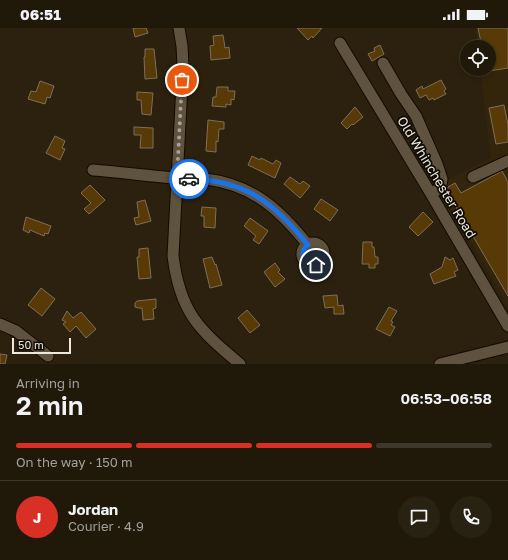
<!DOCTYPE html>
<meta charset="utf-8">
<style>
body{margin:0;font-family:"Golos Text",sans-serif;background:#282213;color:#f1f3f6;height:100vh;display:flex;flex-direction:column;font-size:15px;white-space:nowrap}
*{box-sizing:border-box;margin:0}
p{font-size:13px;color:#a2a09c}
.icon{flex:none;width:22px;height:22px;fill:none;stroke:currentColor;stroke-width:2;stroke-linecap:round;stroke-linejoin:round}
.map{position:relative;height:336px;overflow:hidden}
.details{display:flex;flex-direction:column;background:#20190a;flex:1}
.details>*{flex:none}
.buttons{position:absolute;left:460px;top:12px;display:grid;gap:8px}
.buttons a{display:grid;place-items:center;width:36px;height:36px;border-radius:50%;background:#20190a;box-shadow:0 2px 6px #0003,0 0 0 1px #3d382b;font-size:20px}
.scale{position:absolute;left:12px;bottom:10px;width:59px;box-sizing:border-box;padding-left:4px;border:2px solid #efe8dc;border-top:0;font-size:11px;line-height:14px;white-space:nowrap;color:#efe8dc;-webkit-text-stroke:3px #100b05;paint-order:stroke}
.pin{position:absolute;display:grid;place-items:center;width:34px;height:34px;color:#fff;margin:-17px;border:2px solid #fff;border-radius:50%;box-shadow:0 1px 4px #0007}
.courier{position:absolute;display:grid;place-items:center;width:40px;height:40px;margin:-20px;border:3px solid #1a73e8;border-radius:50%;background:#fff;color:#222;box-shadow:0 1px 5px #0007}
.summary em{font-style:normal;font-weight:600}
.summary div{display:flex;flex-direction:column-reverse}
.summary{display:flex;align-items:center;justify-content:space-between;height:68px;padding:0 16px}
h1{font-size:26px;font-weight:600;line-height:30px}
.bar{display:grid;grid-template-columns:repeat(4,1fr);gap:6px 4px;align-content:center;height:48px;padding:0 16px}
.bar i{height:5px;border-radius:3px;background:#3d382b}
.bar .active{background:#d93025}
.bar p{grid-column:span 4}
.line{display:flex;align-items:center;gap:10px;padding:0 16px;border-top:1px solid #3d382b}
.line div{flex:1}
.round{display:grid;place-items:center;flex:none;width:42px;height:42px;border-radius:21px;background:#282213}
.status{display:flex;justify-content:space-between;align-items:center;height:28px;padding:0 20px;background:#20190a;direction:ltr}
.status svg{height:11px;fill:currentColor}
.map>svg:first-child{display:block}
.built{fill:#33250b}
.building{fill:#573a05;stroke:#7e6f5b}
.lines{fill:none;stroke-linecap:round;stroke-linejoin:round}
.minor-casing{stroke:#140a00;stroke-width:13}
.minor{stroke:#5f533f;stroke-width:11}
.done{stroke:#aaa294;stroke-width:4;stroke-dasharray:0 7.2}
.route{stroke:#1a73e8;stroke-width:5}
.labels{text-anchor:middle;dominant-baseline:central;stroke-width:3.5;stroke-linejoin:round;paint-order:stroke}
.street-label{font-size:13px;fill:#efe8dc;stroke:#100b05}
</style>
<div class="status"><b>06:51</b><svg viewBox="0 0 49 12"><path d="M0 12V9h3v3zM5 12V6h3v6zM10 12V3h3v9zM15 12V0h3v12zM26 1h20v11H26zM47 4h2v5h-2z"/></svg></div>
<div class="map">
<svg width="508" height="336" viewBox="0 0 508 336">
<rect width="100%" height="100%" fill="#2b210e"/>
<!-- built -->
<path class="built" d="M475 0H508V278L437 157 491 130 480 41H489V19H477Z"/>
<!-- building -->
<path class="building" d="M133 0H146L148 5 135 9Z
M297 0H322L313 10 312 8 308 12Z
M478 0H508V40L489 43V19H482Z
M223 7 225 20 229 19 230 30 211 32 210 18 214 17 213 8Z
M380 17 384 26 372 33 368 26 375 23 374 20Z
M145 21H154L157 50 145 51 144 29H145Z
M441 52 446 61 444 63 446 66 434 72 433 70 429 72 426 67 420 70 416 62 422 58 423 61Z
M40 53 54 58 50 70 47 69 45 76 28 71 31 63 36 64Z
M217 59H228V63H235L234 72 231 71V77L226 76V79L212 78 213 69H216Z
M137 64 153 65 151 87 142 86 141 72H137Z
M504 77 508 97V114L496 116 489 80Z
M355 79 363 89 353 97 352 96 347 101 341 95Z
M208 92 224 94V101H219L218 114 216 113V124L206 123Z
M134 99 153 100V120H140L141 107H134Z
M55 108 65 113 62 120 65 121 60 132 46 125Z
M252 128 260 132 261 130 273 136 276 132 281 135 275 150 248 137Z
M502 143 508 154V268L446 162 448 159 455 155 461 165Z
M290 149 300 156 303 153 310 158 300 170 284 156Z
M90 157 105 172 89 186 84 181 91 175 81 165Z
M321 171 338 182 330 193 314 181Z
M145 172 151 193 136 197 134 190 139 189 137 174Z
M202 179 216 180 215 200 204 199V188H201Z
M423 184 433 194 418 208 409 199Z
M26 189 51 198 48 206 45 205 44 208 30 202 29 205 23 202Z
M250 190 268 203 259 216 253 212 256 208 244 198Z
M363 214H372V219H374L375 229H378V236H375V240H369V236H362Z
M148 220 151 250 139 251 137 229H139V221Z
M212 229 215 237 216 236 222 257 210 260 203 231Z
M445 229 450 232 453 230 458 242 454 244 456 248 434 256 430 246 442 239Z
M275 235 280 242 278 244 285 251 275 259 264 244Z
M41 260 55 271 42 288 28 277Z
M337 267 338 278 343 277 344 286H334V279L325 280 323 268Z
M156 271V280L153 281 154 291 143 292 142 280H138L135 279V275L137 273Z
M389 279 397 283 391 293 393 294 391 297 395 299 390 308 376 301Z
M247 282 260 297 250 305 238 290Z
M67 283 73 290 81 284 96 301 86 310 76 298 70 304 63 296 66 294 62 292Z
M0 326 7 327 5 336H0Z"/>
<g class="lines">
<defs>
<path id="minor" d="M179 0 182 18 183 38 173 228C180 284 198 301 240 336
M340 15 431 166 508 298
M383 35 401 66 416 88 437 136 442 151 441 157 437 162 431 166
M93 142C120 144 148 148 175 150 185 151 196 150 206 151 253 157 279 181 308 217
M473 149 508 133
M302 226a11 11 0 1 1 22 0a11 11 0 1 1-22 0Z
M0 296 16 303 48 328
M440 336 508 319"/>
</defs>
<!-- minor casing -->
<use href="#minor" class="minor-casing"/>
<!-- minor -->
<use href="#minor" class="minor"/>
</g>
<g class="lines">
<!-- done -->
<path class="done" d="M182 52 177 150 189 151"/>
<!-- route -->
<path class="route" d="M189 151C246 152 274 175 308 217 298 225 303 238 316 237"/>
</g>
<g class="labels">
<!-- street labels -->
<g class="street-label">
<text transform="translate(437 149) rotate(59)">Old Whinchester Road</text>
</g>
</g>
</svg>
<div class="buttons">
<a><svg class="icon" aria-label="locate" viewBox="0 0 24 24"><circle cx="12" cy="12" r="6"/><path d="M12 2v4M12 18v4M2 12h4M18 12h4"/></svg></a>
</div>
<div class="scale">50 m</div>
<div class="pin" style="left:182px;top:52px;background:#ea580c"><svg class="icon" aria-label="bag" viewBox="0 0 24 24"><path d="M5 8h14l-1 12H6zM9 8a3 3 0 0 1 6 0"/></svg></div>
<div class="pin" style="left:316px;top:237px;background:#1f2937"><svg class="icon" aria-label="home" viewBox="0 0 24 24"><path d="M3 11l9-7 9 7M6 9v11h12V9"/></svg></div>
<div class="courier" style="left:189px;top:151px"><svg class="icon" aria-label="car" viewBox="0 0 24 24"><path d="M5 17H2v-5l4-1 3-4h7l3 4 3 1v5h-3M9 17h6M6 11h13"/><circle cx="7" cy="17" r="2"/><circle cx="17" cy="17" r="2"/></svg></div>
</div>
<section class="details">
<div class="summary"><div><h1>2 min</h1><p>Arriving in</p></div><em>06:53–06:58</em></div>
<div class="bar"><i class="active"></i><i class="active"></i><i class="active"></i><i></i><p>On the way · 150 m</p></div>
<div class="line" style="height:72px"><b class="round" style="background:#d93025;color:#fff">J</b><div><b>Jordan</b><p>Courier · 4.9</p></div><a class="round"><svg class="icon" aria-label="chat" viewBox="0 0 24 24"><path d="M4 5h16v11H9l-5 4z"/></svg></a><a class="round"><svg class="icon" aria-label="phone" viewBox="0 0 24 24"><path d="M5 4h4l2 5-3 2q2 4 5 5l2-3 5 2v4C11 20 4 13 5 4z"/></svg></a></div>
</section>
